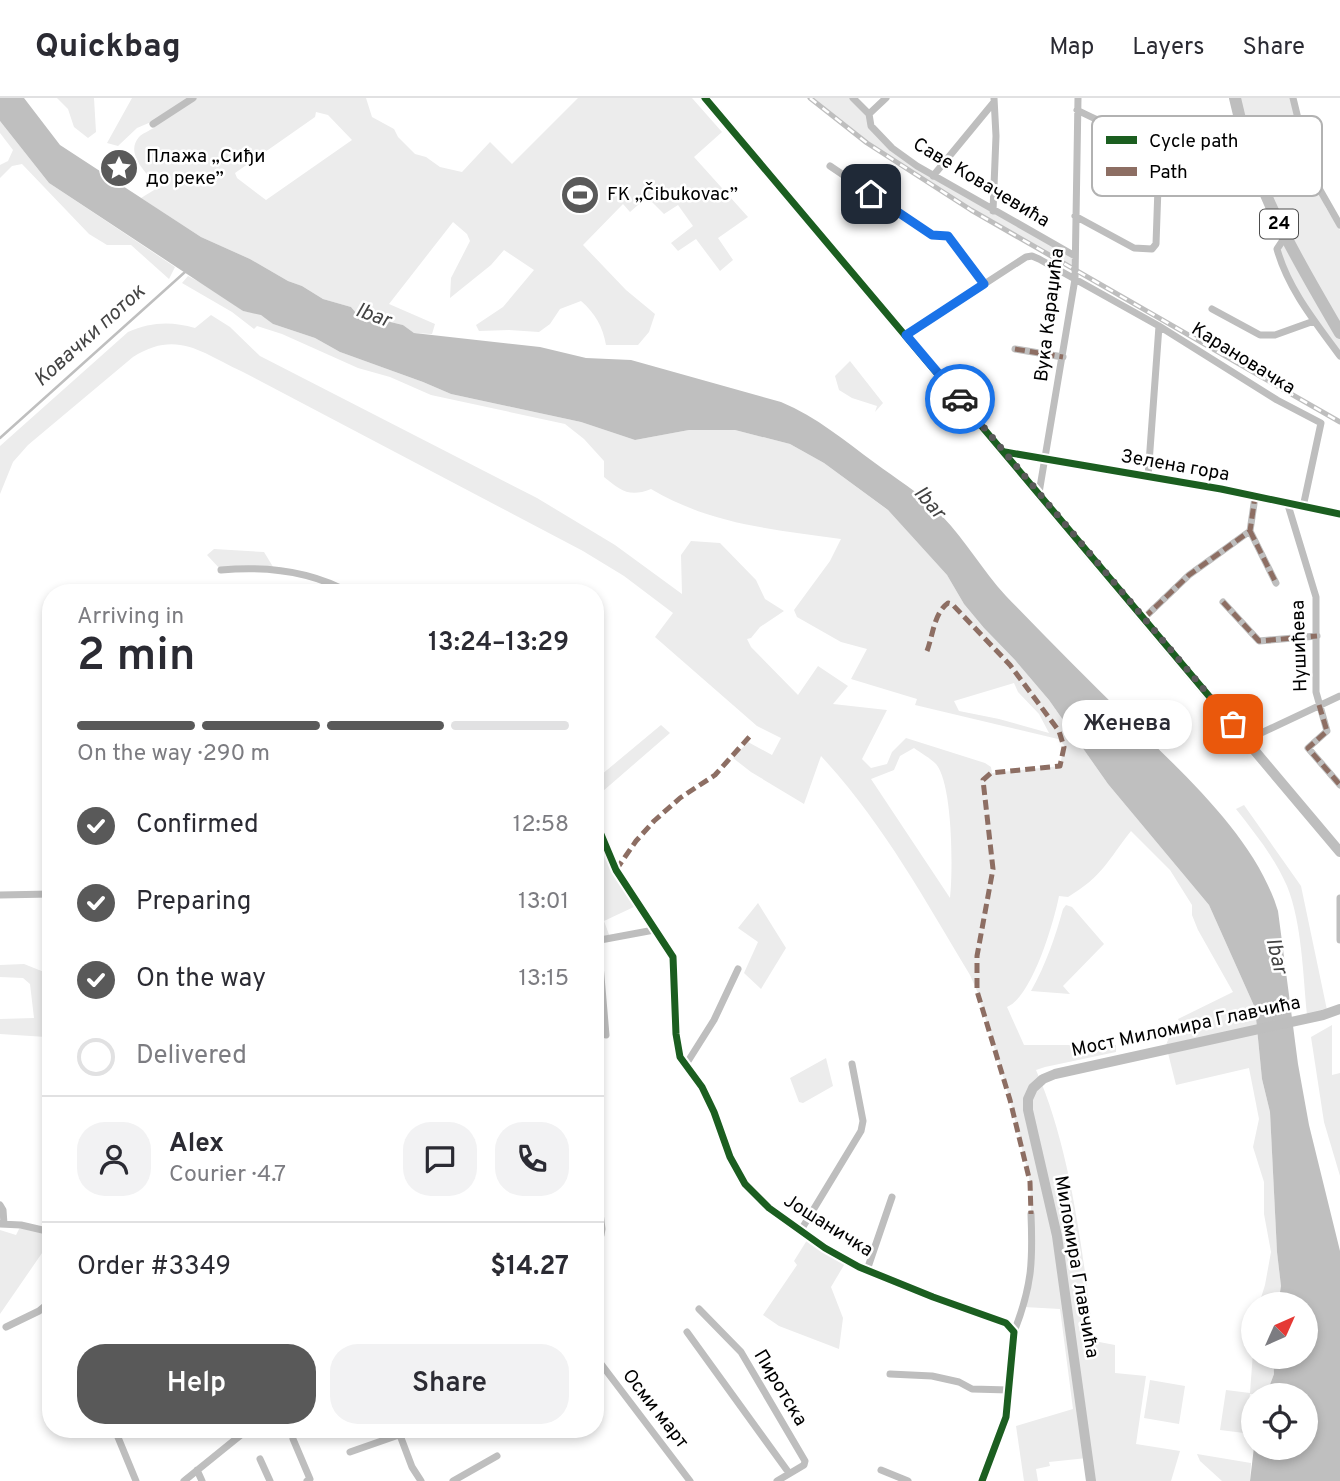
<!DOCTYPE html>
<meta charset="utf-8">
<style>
body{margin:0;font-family:Overpass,sans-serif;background:#f2f2f3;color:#2b2b33;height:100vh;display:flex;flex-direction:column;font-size:26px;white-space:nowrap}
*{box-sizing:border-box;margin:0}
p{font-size:23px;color:#7c7c81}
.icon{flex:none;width:38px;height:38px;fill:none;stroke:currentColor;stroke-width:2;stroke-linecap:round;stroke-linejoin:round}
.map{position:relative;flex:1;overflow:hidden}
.side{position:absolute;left:42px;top:486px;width:562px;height:854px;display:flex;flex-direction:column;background:#fff;border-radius:28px;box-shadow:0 4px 10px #0003}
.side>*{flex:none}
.needle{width:46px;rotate:45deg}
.fabs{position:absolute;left:1241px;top:1194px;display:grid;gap:14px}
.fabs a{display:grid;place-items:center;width:77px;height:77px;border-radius:50%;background:#fff;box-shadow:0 4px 10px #0003;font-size:35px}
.pin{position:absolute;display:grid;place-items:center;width:60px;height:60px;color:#fff;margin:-30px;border-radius:14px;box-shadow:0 4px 10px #0006}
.courier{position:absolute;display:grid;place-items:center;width:70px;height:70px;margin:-35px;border:5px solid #1a73e8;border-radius:50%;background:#fff;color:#222;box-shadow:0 2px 9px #0007}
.bubble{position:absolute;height:49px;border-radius:24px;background:#fff;box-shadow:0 4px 10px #0003;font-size:23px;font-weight:600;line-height:49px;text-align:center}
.summary em{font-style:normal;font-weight:600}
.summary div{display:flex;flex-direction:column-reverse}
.summary{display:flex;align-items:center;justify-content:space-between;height:119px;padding:0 35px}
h1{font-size:46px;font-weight:600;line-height:52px}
.bar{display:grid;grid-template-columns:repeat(4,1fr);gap:10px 7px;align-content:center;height:84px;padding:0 35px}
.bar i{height:9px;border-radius:5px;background:#e1e1e2}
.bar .selected{background:#595959}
.bar p{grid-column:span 4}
.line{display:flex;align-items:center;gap:18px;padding:0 35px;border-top:2px solid #e1e1e2}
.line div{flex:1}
.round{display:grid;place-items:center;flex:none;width:74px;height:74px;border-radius:28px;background:#f2f2f3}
ol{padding:0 35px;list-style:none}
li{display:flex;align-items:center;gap:21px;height:77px}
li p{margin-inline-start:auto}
li .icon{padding:7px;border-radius:50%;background:#595959;color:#fff;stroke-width:4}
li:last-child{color:#7c7c81}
li i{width:38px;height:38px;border:4px solid #e1e1e2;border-radius:50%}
.primary-button{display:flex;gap:14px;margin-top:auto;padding:14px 35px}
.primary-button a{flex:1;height:80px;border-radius:28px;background:#595959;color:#fff;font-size:28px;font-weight:600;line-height:80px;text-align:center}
.primary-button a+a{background:#f2f2f3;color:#2b2b33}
header{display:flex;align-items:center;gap:42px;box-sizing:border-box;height:98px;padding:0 35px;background:#fff;border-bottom:2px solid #e1e1e2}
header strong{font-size:33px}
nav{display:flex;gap:38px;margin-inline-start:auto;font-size:24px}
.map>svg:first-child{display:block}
.green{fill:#ececec;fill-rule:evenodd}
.water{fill:#bfbfbf}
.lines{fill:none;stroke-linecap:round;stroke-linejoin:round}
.stream{stroke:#bfbfbf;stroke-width:2.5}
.minor{stroke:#bebebe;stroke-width:7}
.tertiary{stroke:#bebebe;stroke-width:10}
.primary{stroke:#bebebe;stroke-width:12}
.rail-casing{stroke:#bebebe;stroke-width:5}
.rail{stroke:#fff;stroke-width:2.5;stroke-dasharray:8;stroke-linecap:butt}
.quiet{stroke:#8d6e63;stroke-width:5;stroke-dasharray:10 5;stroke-linecap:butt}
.cycleway-casing{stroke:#fff;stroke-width:11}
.cycleway{stroke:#1b5e20;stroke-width:7}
.done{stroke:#595959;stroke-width:7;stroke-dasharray:0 12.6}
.route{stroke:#1a73e8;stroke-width:9}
.labels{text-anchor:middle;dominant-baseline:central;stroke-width:5;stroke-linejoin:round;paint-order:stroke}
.shield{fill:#fff;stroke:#4c4c4c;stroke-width:2}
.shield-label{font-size:18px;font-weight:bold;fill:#000}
.poi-label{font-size:19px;fill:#000;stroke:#fff;text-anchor:start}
.street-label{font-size:19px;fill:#000;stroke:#fff}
.water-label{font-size:21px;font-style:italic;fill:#444;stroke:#fff}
.key{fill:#fff;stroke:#b2b2b2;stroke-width:2}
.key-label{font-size:19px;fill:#000}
</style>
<header>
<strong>Quickbag</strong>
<nav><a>Map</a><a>Layers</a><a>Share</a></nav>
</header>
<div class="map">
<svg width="1340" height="1383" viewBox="0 0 1340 1383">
<rect width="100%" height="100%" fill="#fff"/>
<!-- green -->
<path class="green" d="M57 0H94L96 34 88 40 74 29 68 11Z
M132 0H366L372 19 394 31 398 39 415 56 426 59 440 69 462 74 490 44 512 66 578 0H692L722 34 694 59 748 119 718 140 733 162 720 173 696 141 678 153 671 145 693 128 678 107 664 116 647 99 630 114 623 106 583 147 626 192 655 216 649 234 638 247H606C603 229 595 215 581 203L560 211 550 226 539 234 509 232 479 233 476 227 503 209 534 172 504 152 491 167 450 200 451 180 470 143 467 136 453 124 389 206 435 226 432 236 414 235 403 227 357 216 351 209 323 201 302 188 288 183 250 161 201 139 141 100 159 89C148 77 124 56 139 39 142 36 150 32 154 30L151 24 137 30 118 48 107 45ZM316 14 328 17 352 42 266 102 237 80 235 75 315 19Z
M810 0H853L869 16 871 28 892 50 1075 158V172C983 119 892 67 810 0Z
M1235 0H1290L1301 41 1326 110 1340 132V258L1308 215 1277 151 1285 138Z
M0 23 49 85 175 169 169 181 131 147H107L89 136 22 66 12 68 0 80V67L8 63 13 52 0 35Z
M188 178 215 192 243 213 261 216 273 226 315 240 340 254 423 284 451 296 581 324 635 342 689 332H735L790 346 824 365 889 413 947 477 964 506 984 530 1015 562 1049 602 1108 686 1209 807 1255 910 1262 981 1270 1014 1277 1154 1281 1188 1278 1206H1259L1265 1187 1271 1154 1264 1116V1084L1253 1049 1259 1021 1249 970 1176 987 1166 947 1170 937 1180 925 1178 921 1233 894 1198 832 1192 817V807L1170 772 1131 733C1108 762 1103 778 1068 799L1059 798C1054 824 1032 899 1007 909L1024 947H1116V954L1045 969 1036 972C1071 1051 1083 1157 1094 1243L1115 1247V1275L1146 1278 1136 1346 1180 1353 1171 1383H1091L1087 1360 1049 1364 1050 1368 1036 1371 1038 1383H1024L1016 1328 1073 1311 1060 1211 1024 1209 1033 1169 1030 1084 1010 1002 977 893 970 877C923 799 883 725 821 658L804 706 751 674 733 660 748 644 772 657 781 640 757 628 655 539 673 515 624 478 583 453 243 274C202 255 177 231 133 259L28 347 13 364 0 396V348L128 234C151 224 171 223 195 230L211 217 230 229 260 258 537 400 615 447 682 496 681 457 691 443 720 445 756 482 765 501 784 513 760 529 751 540 747 541 751 549 798 597 818 568 848 588 833 606 887 612 862 661 871 670 887 666 892 654 906 640 985 665 991 669 992 675 1060 668 1064 647 1058 641 915 607 917 601 851 581 867 551 841 544 797 519 794 512 830 463 841 441C772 431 712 427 651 391 629 400 620 392 604 379V363L584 341 565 326 431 297 390 279 358 270 282 236 257 228 254 231 232 214 182 185ZM1014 585 1018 594 1039 616 1049 635 999 621 959 613 954 603ZM914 650C921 655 930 660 936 666 953 686 953 774 950 800L871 681 894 672 900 658Z
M850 263 883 305 875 314 877 308 852 300 839 292 835 278Z
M214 451 264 454 275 472H221L207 457Z
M661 627 670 635 595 700V682Z
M1244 707 1301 788 1327 912 1307 917C1303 877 1302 825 1287 788 1275 760 1254 734 1236 711Z
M602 740 638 807 604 823 611 842 595 843V743Z
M758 805 786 850 761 891 744 875 758 844 738 830Z
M1066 807 1072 809 1104 846 1063 888 1070 896 1031 893C1046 866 1055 840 1063 811Z
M24 866 44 874 48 882 49 936 46 939 0 936V921L34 920 30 886 23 880 0 879V867Z
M1332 927V977L1340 975V1078L1324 1024 1311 939Z
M826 960 833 988 803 1005 799 1004 790 980Z
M21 1127 51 1134V1142L0 1216V1132L16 1137Z
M809 1139 847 1162 831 1189 843 1220 839 1251 779 1228 763 1217 797 1167 794 1163Z
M1253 1254V1258H1273L1274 1276 1266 1297 1250 1296 1244 1335 1220 1332 1226 1292 1250 1295Z
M1150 1282 1185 1288 1179 1326 1144 1320Z
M1197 1356 1251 1365 1250 1383H1222L1200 1363Z"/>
<!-- water -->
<path class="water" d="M0 0H24L60 47 201 139 250 161 288 183 302 188 323 201 351 209 357 216 403 227 414 235 540 249 586 260 631 262 781 304C817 319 845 343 875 365 898 382 923 397 942 418 966 443 983 473 1006 498 1046 539 1086 580 1127 620 1182 675 1255 738 1278 813L1298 966 1309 1027 1340 1153V1383H1250L1254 1349H1306V1297H1266L1274 1276 1273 1258H1306V1206H1278L1281 1188 1277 1154 1270 1014 1262 981 1255 910 1209 807 1108 686 1049 602 1015 562 984 530 964 506 947 477 888 412 824 365 790 346 735 332H689L635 342 581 324 451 296 423 284 340 254 315 240 273 226 261 217 243 213 49 85 0 23Z"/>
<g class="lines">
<!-- stream -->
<path class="stream" d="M0 340 185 174"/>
<!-- minor -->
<path class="minor" d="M853 0 869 16 871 28 892 50 917 68 1075 158
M1293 0 1312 78 1340 127
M869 16 886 0
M153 26 193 0
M830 68 932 137 948 138 984 186
M933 78 994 4
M993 113 996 38 994 0
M1075 118 1134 150 1152 151 1156 146 1159 61C1143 40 1102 25 1077 12
M1285 139 1277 151C1288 191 1316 225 1340 258
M1212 211 1260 237H1275L1314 223
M906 237 1026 159 1032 158 1039 161 1159 228 1277 302 1321 325 1303 409
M1015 251 1063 259
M1005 354 1221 391 1340 416
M1148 379 1159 228
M1039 395 1075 181 1078 0
M1288 407 1316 499V594L1327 633 1308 650 1340 687
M1250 433 1276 485
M221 472C265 468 311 473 350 495
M1223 504 1259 543 1317 538
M1144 520 1189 477 1250 433 1255 399
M1246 642 1340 598
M595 722 616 772 673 859 676 936 680 959 702 989 714 1014 730 1059 745 1086 769 1110 825 1150 859 1169 933 1199 1006 1225 1014 1234 1006 1319 982 1383
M0 797 51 796
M1340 800V842
M595 843 654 832
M598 843 606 937
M685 968 714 922 738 871
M595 1074 602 1131 601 1137 595 1142
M0 1107 3 1112 4 1126
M0 1126 21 1127 51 1134
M801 1132 861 1033 863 1023 852 966
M867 1172 892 1099
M699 1211 741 1254 805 1363 804 1367 777 1383
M6 1229 39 1213 51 1203
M687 1234 789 1375
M1014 1234C1032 1188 1033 1164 1031 1116
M595 1258 690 1383
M890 1276 932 1278 959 1284 972 1291 1009 1292
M115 1332 136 1383
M398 1332 412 1369 421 1383
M293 1341 310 1381 307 1383
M350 1354 413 1332
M260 1361 270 1383
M197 1372 202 1383
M881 1372 908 1383
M184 1383 247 1332
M453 1383 497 1358"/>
<!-- tertiary -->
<path class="tertiary" d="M705 0 1340 754
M1091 1383 1057 1138 1028 1012V1001L1033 990 1043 981 1055 976 1323 917 1340 911"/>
<!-- primary -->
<path class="primary" d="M1235 0C1254 91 1294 156 1340 235"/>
<defs>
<path id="rail" d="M810 0 867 45 971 112 1340 324"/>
</defs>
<!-- rail casing -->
<use href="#rail" class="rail-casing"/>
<!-- rail -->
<use href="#rail" class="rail"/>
<!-- quiet -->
<path class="quiet" d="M1015 251 1063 259
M1250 433 1276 485
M1223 504 1259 543 1317 538
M1144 520 1189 477 1250 433 1255 399
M927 553C933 537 934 515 948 505L952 506 1010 567 1059 633 1064 649 1060 668 991 675 983 682 993 771 977 858V893L1010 1002 1030 1084 1031 1116
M1319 607 1327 633 1308 650 1340 687
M616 772 636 743 654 723 680 700 715 677 751 637"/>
<defs>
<path id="cycleway" d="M705 0 1246 642
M1005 354 1221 391 1340 416
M595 722 616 772 673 859 676 936 680 959 702 989 714 1014 730 1059 745 1086 769 1110 825 1150 859 1169 933 1199 1006 1225 1014 1234 1006 1319 982 1383"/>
</defs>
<!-- cycleway casing -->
<use href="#cycleway" class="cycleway-casing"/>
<!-- cycleway -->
<use href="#cycleway" class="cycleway"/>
</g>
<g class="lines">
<!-- done -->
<path class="done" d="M960 301 1233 626"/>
<!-- route -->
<path class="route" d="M871 96 932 137 948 138 984 186 906 237 960 301"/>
</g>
<!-- icons -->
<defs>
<symbol id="sight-disc" viewBox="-11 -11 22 22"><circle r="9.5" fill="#595959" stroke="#fff"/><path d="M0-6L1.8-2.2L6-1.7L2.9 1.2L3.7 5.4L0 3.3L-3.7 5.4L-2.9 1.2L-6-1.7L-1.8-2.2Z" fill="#fff"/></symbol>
<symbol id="stadium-disc" viewBox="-11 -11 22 22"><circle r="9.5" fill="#595959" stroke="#fff"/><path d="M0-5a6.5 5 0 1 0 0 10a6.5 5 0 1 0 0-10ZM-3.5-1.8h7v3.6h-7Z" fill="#fff"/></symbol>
</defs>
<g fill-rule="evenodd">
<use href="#sight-disc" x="97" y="48" width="44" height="44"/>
<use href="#stadium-disc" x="558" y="75" width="44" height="44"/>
</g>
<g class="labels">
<!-- shield labels -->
<rect class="shield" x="1260" y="111.5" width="38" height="29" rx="5"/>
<g class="shield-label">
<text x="1279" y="126">24</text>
</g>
<!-- poi labels -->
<g class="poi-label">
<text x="146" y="59">Плажа „Сиђи<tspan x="146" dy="22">до реке”</tspan></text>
<text x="607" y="97">FK „Čibukovac”</text>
</g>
<!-- street labels -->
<g class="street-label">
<text transform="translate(981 85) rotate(31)">Саве Ковачевића</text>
<text transform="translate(1050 217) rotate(-83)">Вука Караџића</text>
<text transform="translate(1243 261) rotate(32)">Карановачка</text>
<text transform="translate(1175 368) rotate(10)">Зелена гора</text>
<text transform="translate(1300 548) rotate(-92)">Нушићева</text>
<text transform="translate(1186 929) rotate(-12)">Мост Миломира Главчића</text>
<text transform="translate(828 1128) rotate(32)">Јошаничка</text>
<text transform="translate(1076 1169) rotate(80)">Миломира Главчића</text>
<text transform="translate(780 1290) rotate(59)">Пиротска</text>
<text transform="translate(655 1311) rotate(52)">Осми март</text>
</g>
<!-- water labels -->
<g class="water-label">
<text transform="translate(373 218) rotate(20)">Ibar</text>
<text transform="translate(90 238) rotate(-42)">Ковачки поток</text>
<text transform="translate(929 405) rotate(49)">Ibar</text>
<text transform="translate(1276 858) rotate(76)">Ibar</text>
</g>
</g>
<!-- legend -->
<rect x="1092" y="18" width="230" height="80" rx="10" class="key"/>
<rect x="1106" y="38" width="31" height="8" fill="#1b5e20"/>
<rect x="1106" y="69" width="31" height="9" fill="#8d6e63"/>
<g class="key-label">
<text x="1149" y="49">Cycle path</text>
<text x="1149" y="80">Path</text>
</g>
</svg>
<div class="fabs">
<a><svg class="needle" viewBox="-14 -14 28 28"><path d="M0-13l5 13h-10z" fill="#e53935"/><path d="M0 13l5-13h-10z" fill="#7c7c81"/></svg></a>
<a><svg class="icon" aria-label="locate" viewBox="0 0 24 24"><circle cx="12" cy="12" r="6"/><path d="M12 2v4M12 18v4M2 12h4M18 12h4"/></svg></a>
</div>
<div class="pin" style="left:1233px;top:626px;background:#ea580c"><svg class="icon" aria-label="bag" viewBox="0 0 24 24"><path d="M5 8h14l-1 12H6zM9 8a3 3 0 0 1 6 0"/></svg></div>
<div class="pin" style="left:871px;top:96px;background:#1f2937"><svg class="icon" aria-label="home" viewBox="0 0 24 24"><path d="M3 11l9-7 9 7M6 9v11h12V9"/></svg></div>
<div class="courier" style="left:960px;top:301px"><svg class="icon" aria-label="car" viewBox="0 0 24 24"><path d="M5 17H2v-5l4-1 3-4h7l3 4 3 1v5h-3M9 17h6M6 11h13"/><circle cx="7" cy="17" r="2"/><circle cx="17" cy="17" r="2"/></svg></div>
<div class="bubble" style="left:1062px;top:602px;width:130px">Женева</div>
<section class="side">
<div class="summary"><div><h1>2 min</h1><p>Arriving in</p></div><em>13:24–13:29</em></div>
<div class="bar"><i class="selected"></i><i class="selected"></i><i class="selected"></i><i></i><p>On the way · 290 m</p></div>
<ol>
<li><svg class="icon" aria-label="check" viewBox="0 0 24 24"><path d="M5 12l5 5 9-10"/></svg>Confirmed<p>12:58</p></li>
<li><svg class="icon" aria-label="check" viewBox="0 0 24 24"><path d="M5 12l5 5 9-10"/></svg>Preparing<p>13:01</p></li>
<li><svg class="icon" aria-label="check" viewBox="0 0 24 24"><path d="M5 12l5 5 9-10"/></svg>On the way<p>13:15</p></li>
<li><i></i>Delivered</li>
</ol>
<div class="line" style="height:126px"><a class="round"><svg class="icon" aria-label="person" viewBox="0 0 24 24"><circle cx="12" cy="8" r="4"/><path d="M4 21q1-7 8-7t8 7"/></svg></a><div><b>Alex</b><p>Courier · 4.7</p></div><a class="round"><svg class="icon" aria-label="chat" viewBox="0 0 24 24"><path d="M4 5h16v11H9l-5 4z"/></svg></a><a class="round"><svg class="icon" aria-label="phone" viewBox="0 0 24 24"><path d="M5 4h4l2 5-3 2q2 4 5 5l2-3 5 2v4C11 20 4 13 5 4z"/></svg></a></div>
<div class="line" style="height:91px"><div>Order #3349</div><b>$14.27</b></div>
<div class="primary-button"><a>Help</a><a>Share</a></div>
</section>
</div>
